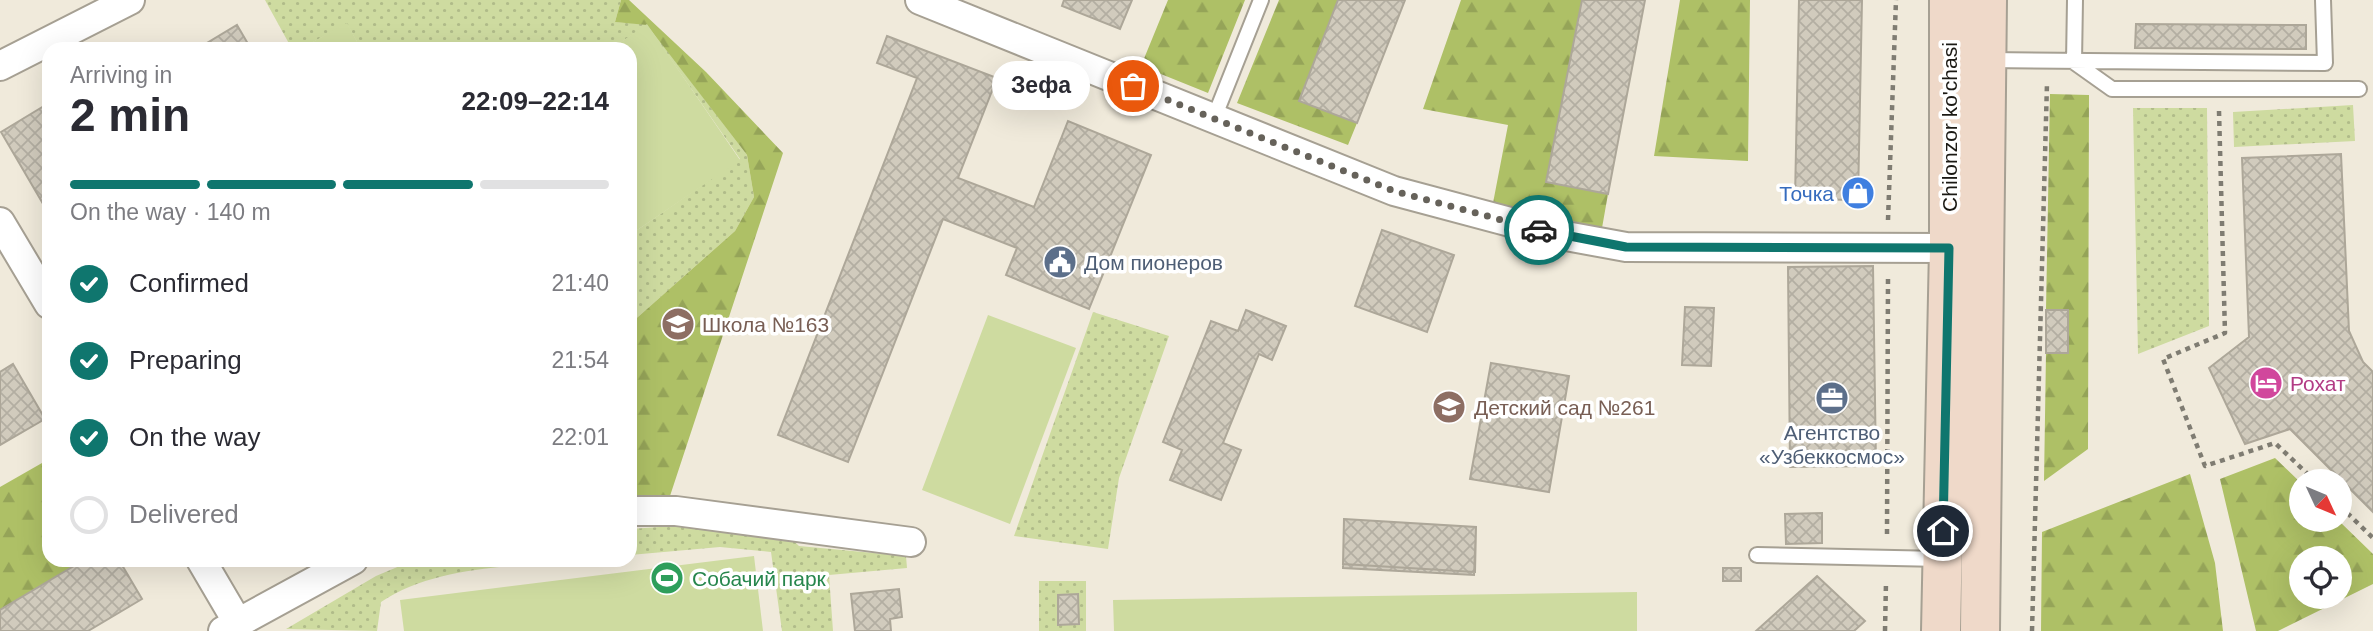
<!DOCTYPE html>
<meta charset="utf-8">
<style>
body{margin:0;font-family:Helvetica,sans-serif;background:#f2f2f3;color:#2b2b33;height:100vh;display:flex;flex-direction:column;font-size:26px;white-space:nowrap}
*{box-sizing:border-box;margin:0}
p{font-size:23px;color:#7c7c81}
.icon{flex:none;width:38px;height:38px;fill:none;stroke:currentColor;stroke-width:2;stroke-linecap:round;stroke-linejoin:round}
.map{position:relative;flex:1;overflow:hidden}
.side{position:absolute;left:42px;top:42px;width:595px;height:525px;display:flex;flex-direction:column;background:#fff;border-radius:21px;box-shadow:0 7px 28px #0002}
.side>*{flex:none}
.needle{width:46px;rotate:134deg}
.buttons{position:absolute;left:2289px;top:469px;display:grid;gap:14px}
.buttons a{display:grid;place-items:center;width:63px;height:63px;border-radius:50%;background:#fff;box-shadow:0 7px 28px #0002;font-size:35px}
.pin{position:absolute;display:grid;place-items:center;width:60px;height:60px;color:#fff;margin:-30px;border:4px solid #fff;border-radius:50%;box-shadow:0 2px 7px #0007}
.courier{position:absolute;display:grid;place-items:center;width:70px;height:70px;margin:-35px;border:5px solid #0f766e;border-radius:50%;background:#fff;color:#222;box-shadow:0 2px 9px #0007}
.bubble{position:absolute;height:49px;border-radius:24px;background:#fff;box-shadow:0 7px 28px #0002;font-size:23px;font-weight:700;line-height:49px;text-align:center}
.summary em{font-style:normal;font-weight:700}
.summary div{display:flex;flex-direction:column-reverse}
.summary{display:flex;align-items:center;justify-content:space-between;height:119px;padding:0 28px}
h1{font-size:46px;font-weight:700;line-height:52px}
.bar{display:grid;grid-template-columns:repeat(4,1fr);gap:10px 7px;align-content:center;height:84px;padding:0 28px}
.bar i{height:9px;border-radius:5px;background:#e1e1e2}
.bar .selected{background:#0f766e}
.bar p{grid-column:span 4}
ol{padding:0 28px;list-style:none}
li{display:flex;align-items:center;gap:21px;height:77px}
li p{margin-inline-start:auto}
li .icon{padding:7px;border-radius:50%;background:#0f766e;color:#fff;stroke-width:4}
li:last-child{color:#7c7c81}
li i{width:38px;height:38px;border:4px solid #e1e1e2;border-radius:50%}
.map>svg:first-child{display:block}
.grass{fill:url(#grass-dots)}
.forest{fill:url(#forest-firs);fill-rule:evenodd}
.pitch{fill:#cedba0}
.building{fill:url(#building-cross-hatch);stroke:#ada799;stroke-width:2}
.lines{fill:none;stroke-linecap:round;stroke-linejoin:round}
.lane-casing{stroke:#a6a093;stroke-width:18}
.street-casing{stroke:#a6a093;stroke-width:32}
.secondary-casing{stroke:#a6a093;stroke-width:42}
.path{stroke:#7f7c72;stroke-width:4.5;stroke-dasharray:5 5;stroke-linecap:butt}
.lane{stroke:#fff;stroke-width:14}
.street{stroke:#fff;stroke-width:28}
.secondary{stroke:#efd9c9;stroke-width:38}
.done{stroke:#66625a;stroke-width:7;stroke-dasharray:0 12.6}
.route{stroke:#0f766e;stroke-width:9}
.labels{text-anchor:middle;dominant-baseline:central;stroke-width:7;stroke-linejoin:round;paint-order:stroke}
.street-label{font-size:21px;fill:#1b1914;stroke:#fff}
.shop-label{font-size:21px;fill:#366cbe;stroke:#fff;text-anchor:end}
.service-label{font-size:21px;fill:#4e5e75;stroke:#fff;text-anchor:start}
.education-label{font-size:21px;fill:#785e54;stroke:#fff;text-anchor:start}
.hotel-label{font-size:21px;fill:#b23c85;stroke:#fff;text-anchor:start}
.leisure-label{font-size:21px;fill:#27864d;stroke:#fff;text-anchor:start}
</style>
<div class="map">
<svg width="2373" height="631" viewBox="0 0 2373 631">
<defs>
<pattern id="grass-dots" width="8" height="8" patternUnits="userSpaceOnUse" patternTransform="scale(1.75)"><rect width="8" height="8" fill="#cedba0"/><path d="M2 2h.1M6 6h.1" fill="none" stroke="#b0bb89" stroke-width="1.8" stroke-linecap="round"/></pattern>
<pattern id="forest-firs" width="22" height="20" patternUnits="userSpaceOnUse" patternTransform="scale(1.75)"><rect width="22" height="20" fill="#aec066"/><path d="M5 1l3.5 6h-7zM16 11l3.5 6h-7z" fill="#95a458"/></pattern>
<pattern id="building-cross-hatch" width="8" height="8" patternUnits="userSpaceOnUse" patternTransform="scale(1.75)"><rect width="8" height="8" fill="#d1cbbd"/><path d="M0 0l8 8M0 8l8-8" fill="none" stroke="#b3aea2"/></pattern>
</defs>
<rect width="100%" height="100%" fill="#f0eadb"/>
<!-- grass -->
<path class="grass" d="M265 0H621L615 22 647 24 747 155 754 197 735 231 630 324V235L740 159 647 25 611 49H361L347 24 300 49H292Z
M2353 105 2355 141 2234 147 2233 112Z
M2133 108H2207L2209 326 2138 354Z
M1093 312 1169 336 1119 478 1108 549 1014 536Z
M674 526 793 540 799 546 906 556 907 568 829 575 833 631H782L771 552 720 547 630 555V529Z
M414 560H579C515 567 435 565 381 602L377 631 286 629 376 576Z
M1039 581H1086V631H1039Z"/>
<!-- forest -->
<path class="forest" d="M621 0H629L706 72 783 153 670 496 630 497V324L735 231 754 197 747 155 647 25 615 22Z
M1168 0H1245L1208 93 1141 66Z
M1279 0H1338L1299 100 1357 123 1348 145 1237 103Z
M1461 0H1582L1546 182 1608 194 1602 228 1493 203 1508 125 1423 109Z
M1680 0H1750L1748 161 1654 156Z
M2050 94 2089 95 2088 449 2044 481 2046 353 2068 352V311L2046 310Z
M2275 458 2301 483V520H2338L2373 554V584L2278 631H2256L2220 479ZM2301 558H2340V597H2301Z
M49 459V560H84L0 610V487Z
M2190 474 2215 563 2223 631H2041L2042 532Z"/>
<!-- pitch -->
<path class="pitch" d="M347 23 361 49H300Z
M647 24 740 160 630 235V49H611Z
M988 315 1076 348 1010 524 922 490Z
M754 556 763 631H404L400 600Z
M1637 592V631H1114L1113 600Z"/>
<!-- building -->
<path class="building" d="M1064 0H1132L1120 29 1062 6Z
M1338 0H1405L1357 123 1299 101Z
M1582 0H1645L1608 194 1546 182Z
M1799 0H1862L1858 200 1795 199Z
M2136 24 2306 25V49L2135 48Z
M237 25 251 49H197Z
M887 36 997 78 958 178 1034 207 1068 121 1151 155 1089 309 1006 275 1017 248 943 219 848 462 778 435 917 78 877 63Z
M49 103V214L1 132Z
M2341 154 2349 331 2363 362 2373 372V512L2290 429 2245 444 2209 368 2249 337 2242 158Z
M1382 230 1454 255 1427 332 1355 306Z
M1873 266 1876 466 1790 467 1788 267Z
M1685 307 1714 308 1711 366 1682 365Z
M1246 310 1286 326 1272 360 1259 354 1223 443 1241 450 1221 500 1170 480 1182 450 1163 442 1211 321 1238 331Z
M2046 310H2068V353H2046Z
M1491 363 1569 376 1549 492 1470 479Z
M13 364 45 419 0 445V372Z
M1822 513V543L1786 544 1785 514Z
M1344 519 1476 527 1475 572 1343 564Z
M1344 519 1476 527 1474 575 1343 568Z
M84 560H119L142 599 88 631H0V610Z
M1723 568H1741V581H1723Z
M1817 576 1865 621 1854 631H1756Z
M899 589 902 617 890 619 891 631H855L851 594Z
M1078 594 1079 624 1058 625V595Z"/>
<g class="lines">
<defs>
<path id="lane" d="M2075 0 2074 62 2112 89H2359
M1987 60 2325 63 2323 0
M1214 118 1261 0
M1757 555 1941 559"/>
<path id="street" d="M920 0 1394 191 1555 234 1626 247 1949 248
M0 66 130 0
M0 222 49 304
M630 511H676L911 542
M201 560 238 623
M223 631 353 560"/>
<path id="secondary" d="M1941 631 1949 248V0
M1980 631 1987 0"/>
</defs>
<!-- lane casing -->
<use href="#lane" class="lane-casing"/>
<!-- street casing -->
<use href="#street" class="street-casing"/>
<!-- secondary casing -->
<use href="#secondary" class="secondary-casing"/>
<!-- path -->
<path class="path" d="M2219 111 2225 333 2163 359 2205 466 2275 443 2315 481
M1888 220 1896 0
M2340 506 2373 538
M1887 534 1888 277
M1885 631 1886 582
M2032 631 2047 83"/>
<!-- lane -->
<use href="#lane" class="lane"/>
<!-- street -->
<use href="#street" class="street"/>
<!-- secondary -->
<use href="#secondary" class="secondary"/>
</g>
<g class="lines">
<!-- done -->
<path class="done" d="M1133 86 1394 191 1539 230"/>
<!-- route -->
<path class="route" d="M1539 230 1626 247 1949 248 1943 531"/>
</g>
<!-- icons -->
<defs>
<symbol id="shop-disc" viewBox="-11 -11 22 22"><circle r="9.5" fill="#3f7fe0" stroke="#fff"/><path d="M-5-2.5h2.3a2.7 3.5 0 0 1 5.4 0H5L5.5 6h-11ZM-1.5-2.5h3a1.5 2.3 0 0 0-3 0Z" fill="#fff"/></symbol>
<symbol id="civic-disc" viewBox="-11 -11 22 22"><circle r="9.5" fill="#5c6f8a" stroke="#fff"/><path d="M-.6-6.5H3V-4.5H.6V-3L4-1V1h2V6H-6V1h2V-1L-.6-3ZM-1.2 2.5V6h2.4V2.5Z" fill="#fff"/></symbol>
<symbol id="school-disc" viewBox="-11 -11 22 22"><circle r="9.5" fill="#8d6e63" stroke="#fff"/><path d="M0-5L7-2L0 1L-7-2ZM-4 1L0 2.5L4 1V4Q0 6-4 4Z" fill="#fff"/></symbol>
<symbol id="hotel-disc" viewBox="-11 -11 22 22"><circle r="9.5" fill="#d1479c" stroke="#fff"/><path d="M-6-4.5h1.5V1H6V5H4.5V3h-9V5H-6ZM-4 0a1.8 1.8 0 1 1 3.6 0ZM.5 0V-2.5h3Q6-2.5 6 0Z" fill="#fff"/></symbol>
<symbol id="office-disc" viewBox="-11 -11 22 22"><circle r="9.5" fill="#5c6f8a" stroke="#fff"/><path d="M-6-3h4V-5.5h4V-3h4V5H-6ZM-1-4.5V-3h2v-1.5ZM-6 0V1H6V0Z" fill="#fff"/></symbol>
<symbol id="stadium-disc" viewBox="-11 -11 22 22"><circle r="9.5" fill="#2e9e5b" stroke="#fff"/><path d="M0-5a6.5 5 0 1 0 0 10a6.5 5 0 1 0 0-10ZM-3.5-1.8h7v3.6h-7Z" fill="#fff"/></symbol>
</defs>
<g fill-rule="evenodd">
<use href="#shop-disc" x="1839" y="174" width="38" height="38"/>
<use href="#civic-disc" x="1041" y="243" width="38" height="38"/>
<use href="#school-disc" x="659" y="305" width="38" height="38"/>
<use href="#hotel-disc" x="2247" y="364" width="38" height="38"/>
<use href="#office-disc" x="1813" y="379" width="38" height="38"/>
<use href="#school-disc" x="1430" y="388" width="38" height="38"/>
<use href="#stadium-disc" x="648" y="559" width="38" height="38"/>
</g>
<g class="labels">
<!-- street labels -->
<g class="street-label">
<text transform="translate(1949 127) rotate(-90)">Chilonzor ko'chasi</text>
</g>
<!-- shop labels -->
<g class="shop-label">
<text x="1834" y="193">Точка</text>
</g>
<!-- service labels -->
<g class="service-label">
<text x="1084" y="262">Дом пионеров</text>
<text x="1832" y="432" text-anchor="middle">Агентство<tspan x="1832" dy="24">«Узбеккосмос»</tspan></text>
</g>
<!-- education labels -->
<g class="education-label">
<text x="702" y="324">Школа №163</text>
<text x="1474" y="407">Детский сад №261</text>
</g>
<!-- hotel labels -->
<g class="hotel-label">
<text x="2290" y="383">Рохат</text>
</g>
<!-- leisure labels -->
<g class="leisure-label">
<text x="692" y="578">Собачий парк</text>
</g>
</g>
</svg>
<div class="buttons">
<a><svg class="needle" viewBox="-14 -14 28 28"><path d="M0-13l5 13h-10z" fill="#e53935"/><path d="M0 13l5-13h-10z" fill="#7c7c81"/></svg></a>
<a><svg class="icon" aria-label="locate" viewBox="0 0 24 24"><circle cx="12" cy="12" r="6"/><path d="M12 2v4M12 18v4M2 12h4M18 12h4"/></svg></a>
</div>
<div class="pin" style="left:1133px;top:86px;background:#ea580c"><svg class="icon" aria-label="bag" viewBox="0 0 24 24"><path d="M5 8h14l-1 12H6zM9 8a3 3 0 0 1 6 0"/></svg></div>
<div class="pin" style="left:1943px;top:531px;background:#1f2937"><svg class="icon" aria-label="home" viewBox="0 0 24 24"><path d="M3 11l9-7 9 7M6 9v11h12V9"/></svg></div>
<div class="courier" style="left:1539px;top:230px"><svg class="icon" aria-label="car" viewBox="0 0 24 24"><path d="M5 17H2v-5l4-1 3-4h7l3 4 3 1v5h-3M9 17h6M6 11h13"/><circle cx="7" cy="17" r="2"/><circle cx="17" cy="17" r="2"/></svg></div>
<div class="bubble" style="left:992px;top:61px;width:98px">Зефа</div>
<section class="side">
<div class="summary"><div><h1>2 min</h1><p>Arriving in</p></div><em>22:09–22:14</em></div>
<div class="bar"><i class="selected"></i><i class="selected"></i><i class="selected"></i><i></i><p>On the way · 140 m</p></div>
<ol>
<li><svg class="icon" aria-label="check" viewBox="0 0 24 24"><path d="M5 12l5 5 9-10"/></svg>Confirmed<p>21:40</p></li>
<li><svg class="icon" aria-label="check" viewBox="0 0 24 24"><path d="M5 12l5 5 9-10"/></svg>Preparing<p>21:54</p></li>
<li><svg class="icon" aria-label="check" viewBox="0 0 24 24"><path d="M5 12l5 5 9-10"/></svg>On the way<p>22:01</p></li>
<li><i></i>Delivered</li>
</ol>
</section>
</div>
